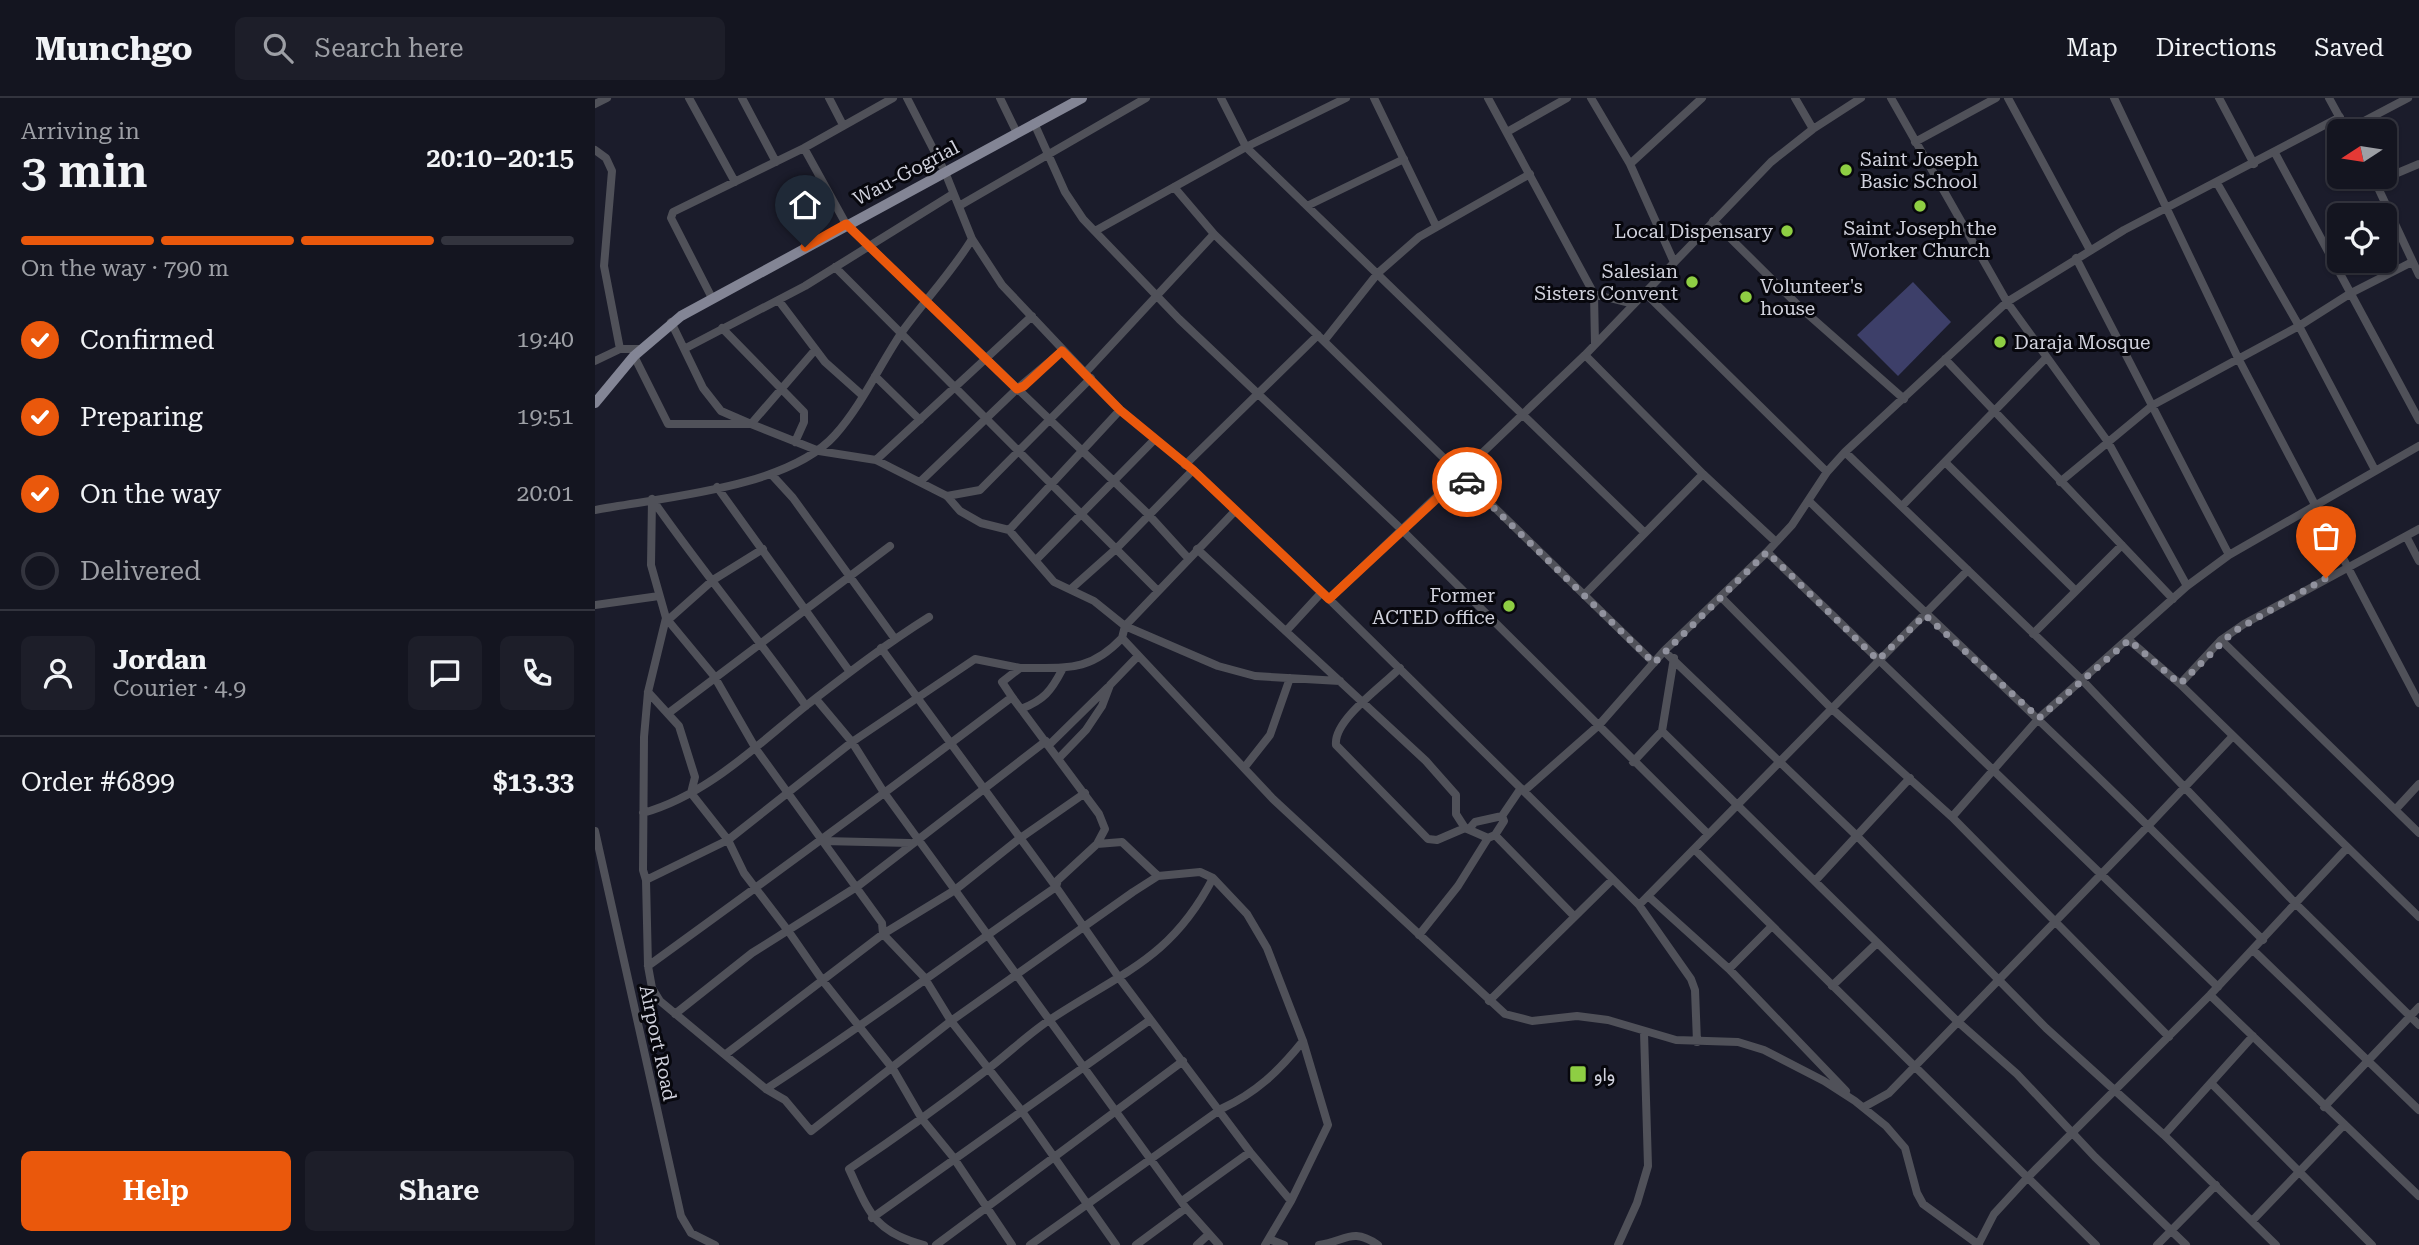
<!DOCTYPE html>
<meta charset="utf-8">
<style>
body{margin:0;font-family:"Roboto Serif",Vazirmatn,serif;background:#1d1e29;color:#f1f3f6;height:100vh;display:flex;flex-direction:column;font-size:26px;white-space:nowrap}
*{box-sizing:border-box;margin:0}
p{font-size:23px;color:#9d9fa5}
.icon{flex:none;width:38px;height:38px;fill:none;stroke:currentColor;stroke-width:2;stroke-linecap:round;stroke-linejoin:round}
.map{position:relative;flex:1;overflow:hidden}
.drawer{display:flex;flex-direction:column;background:#141520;width:595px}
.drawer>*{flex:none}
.needle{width:46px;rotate:258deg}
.buttons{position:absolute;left:1732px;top:21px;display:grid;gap:14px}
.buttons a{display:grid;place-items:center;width:70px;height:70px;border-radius:10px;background:#141520;box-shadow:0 2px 5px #0004,0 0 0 2px #33343e;font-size:35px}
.pin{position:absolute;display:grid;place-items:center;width:60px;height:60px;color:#fff;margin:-72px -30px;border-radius:50% 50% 50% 0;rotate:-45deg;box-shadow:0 0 7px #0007}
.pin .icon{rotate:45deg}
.courier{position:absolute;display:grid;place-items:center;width:70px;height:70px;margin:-35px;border:5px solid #ea580c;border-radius:50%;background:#fff;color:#222;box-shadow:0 2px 9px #0007}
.overview em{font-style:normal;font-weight:600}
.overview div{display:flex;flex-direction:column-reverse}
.overview{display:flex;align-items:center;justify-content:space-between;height:119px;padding:0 21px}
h1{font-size:46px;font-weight:600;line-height:52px}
.bar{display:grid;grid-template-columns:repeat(4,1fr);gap:10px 7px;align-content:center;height:84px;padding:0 21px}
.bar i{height:9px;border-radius:5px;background:#33343e}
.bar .selected{background:#ea580c}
.bar p{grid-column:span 4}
.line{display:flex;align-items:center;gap:18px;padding:0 21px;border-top:2px solid #33343e}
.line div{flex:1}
.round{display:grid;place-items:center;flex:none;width:74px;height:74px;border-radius:10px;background:#1d1e29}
ol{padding:0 21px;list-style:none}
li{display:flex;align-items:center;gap:21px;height:77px}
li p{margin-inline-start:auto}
li .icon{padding:7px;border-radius:50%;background:#ea580c;color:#fff;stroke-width:4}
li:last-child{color:#9d9fa5}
li i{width:38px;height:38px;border:4px solid #33343e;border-radius:50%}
.button{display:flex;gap:14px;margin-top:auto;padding:14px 21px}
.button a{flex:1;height:80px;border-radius:10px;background:#ea580c;color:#fff;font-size:28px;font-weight:600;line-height:80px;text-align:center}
.button a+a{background:#1d1e29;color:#f1f3f6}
header{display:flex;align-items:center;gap:42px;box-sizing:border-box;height:98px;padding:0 35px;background:#141520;border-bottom:2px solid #33343e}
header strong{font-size:33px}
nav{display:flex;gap:38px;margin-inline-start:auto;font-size:24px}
.search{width:490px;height:63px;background:#1d1e29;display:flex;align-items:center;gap:18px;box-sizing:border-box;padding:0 24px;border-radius:10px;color:#9d9fa5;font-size:26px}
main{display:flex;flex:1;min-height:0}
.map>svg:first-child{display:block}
.green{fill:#3d3f69}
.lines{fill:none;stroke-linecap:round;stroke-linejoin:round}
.minor{stroke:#505159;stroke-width:8}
.major{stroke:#838595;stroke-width:10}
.done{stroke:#91929e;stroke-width:7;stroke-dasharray:0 12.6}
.route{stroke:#ea580c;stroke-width:9}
.poi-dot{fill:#8ece43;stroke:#07070d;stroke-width:2.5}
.labels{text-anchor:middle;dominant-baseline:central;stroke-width:6;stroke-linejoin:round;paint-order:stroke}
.poi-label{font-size:19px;fill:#d0d1dc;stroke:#07070d;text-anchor:start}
.street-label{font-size:19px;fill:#d0d1dc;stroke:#07070d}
</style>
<header>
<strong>Munchgo</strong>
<div class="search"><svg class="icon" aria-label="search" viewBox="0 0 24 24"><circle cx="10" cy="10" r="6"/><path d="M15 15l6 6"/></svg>Search here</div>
<nav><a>Map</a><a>Directions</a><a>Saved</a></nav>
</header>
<main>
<section class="drawer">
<div class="overview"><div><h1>3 min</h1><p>Arriving in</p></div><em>20:10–20:15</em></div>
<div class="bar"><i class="selected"></i><i class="selected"></i><i class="selected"></i><i></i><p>On the way · 790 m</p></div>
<ol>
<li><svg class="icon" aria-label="check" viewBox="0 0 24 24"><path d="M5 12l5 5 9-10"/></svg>Confirmed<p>19:40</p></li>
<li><svg class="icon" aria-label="check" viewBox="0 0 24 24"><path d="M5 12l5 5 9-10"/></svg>Preparing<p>19:51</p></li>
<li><svg class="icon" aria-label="check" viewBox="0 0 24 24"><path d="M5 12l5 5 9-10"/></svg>On the way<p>20:01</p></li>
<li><i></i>Delivered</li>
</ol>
<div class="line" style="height:126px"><a class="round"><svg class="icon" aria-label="person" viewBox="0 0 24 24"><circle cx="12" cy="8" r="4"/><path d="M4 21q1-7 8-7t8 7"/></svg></a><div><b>Jordan</b><p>Courier · 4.9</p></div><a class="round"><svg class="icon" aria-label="chat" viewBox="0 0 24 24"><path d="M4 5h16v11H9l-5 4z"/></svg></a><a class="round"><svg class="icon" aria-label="phone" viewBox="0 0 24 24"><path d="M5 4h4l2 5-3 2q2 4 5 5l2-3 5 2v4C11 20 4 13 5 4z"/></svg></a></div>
<div class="line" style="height:91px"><div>Order #6899</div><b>$13.33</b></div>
<div class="button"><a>Help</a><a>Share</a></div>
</section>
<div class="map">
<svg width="1824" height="1147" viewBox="0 0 1824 1147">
<rect width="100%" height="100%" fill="#1b1c2b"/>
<!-- green -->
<path class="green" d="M1318 184 1356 224 1303 278 1262 237Z"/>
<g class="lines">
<!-- minor -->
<path class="minor" d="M94 0 140 84
M147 0 181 64
M234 0 248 27
M312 0 350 74 377 141 407 187 525 312 598 372 734 501 1044 807 1096 881 1100 892 1102 944
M405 0 422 35
M626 0 651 49 1049 434
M779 0 841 128
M893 0 999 196 1000 246
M996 0 1035 66 1078 162
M1200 0 1218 31
M1296 0 1412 204 1513 344 1592 488
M1413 0 1495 152
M1519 0 1643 260 1824 605
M1624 0 1659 66
M1734 0 1752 33
M0 6 12 0
M439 25 470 94 488 121 584 221 806 431 1113 736
M1752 32 1813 0
M912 34 972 0
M1320 44 1401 0
M209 50 251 126 553 416 593 460
M0 52 11 60 17 73 9 168 25 251
M1680 55 1824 322
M1035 66 1107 0
M1778 79 1824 177
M1781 84 1824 66
M1622 85 1704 228 1780 372
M579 89 619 136 1059 565
M714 107 809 61
M364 108 551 0
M1118 123 1208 212 1309 301
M500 133 651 49 751 0
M1481 160 1634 457
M240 169 563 493
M1049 194 1232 374
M999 196 1038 206
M117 200 76 120 78 114 209 50 298 0
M184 203 230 264 267 297
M76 224 108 290 126 313 156 326 220 252
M127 230 209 314V324L200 344
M729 243 783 175 824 139 935 76
M89 251 210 188 358 96
M990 257 1108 376 1181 444
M39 258 73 326H156L224 353 281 362 352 398 365 413 386 425 414 432 459 484 499 503 530 528 623 568 660 578 745 583
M1350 261 1578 501
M0 263 25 251H47
M490 275 619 136
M280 278 325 322
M1250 354 1488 583 1701 806 1824 927
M281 362 437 218
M1351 365 1480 492
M590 367 723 237
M177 377 198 400 300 541
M326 383 422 291 467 253
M1465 384 1558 307 1704 228 1756 195 1817 164
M122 389 255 574
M352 398 385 392 496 280
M57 401 56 467 71 520 119 578 161 651 287 825 288 836 329 879 356 923 426 1012 521 1147
M57 401C106 472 162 538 211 608
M1214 403C1326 512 1442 618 1553 728L1294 995 1269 1009
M1307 408 1451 260
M0 412C69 399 193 390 240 337 267 307 284 268 307 234 330 202 357 174 377 141
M640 413 530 528 527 540 678 701 910 916 937 923 982 918 1013 922 1081 942 1143 944 1169 952 1229 983 1260 1003 1291 1028 1310 1050 1322 1095 1328 1106 1384 1147
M414 432 525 312
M1811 438 1824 463
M602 451 831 663 861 697V716L870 730
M1172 454 1623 889
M442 461 560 341
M477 490 522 450 598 372
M989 497 1108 376
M1126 499 1236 610 1357 719 1574 939
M734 501 990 257 1176 64 1218 31 1266 0
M0 507 64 498
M71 520 53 594 49 639 48 772 51 782 53 868 57 890 65 903 171 991 190 1002 216 1033 356 923 538 794 563 778 605 774 618 780 652 816 672 850 708 943 733 1027 696 1103 670 1147
M73 522 118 482 168 451
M692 532 727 494
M1438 536 1527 447
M1534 542 1585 586 1824 819
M1626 542 1824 735
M286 550 461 789 525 881 655 1054 696 1103
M1069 553 1263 739 1451 930 1569 1037 1681 1147
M805 570C789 587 738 622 741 647L833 741 842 742 870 730 893 740
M1585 586 1626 542 1649 526 1824 431
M53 594 84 628 100 679 96 695 133 742 149 775 194 834 228 883 298 971 327 1021 358 1059 417 1147
M417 599 504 716 510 731 502 746 527 744 563 778
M221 601 257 644 288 693 591 1110 624 1147
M426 611C449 602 456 593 467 572
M75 614 295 448
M1067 633 1079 560
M1638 638 1553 728 1668 842
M454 647 512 590
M464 660 491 632 507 608 515 587 543 558
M1038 664 1067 633 1362 923 1422 976 1500 1059 1591 1147
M649 670 675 637 695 580
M929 693 1004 627 1069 553 1172 454 1197 427 1232 374 1250 354 1412 204 1529 132 1745 19
M1801 711 1824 686
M48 715C112 697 161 648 212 607 252 576 291 546 334 519
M1357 719 1444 620 1592 488 1634 457 1824 348
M874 731 880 724 907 718
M0 733 86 1118 96 1135 120 1147
M900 737 979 818
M228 743 315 745
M1099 751 1501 1147
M51 782 133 742 257 644 380 561 425 570
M1220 783 1315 680
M1053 798 1134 871 1176 829
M1044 807 1373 472
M824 837 863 788 893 740 900 737 909 723 907 718 926 690
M1658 852 1824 1012
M53 868C176 779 297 690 417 599L407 584 425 570C468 569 493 576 527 540
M1134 871 1251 993
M1237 888 1282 845
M1615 897 1824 1098
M894 903 1017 782
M80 916 157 855 263 788 451 643
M131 956 288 836 360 792 424 741 490 695
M1616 985 1777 1147
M171 991C270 927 364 856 461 789L463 782 502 746
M1729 1009 1824 909
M1569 1037 1658 938
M587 1103 655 1054
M277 1120 555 922
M1657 1123 1748 1028
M674 1141 689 1147
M329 1147C279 1134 274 1114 254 1071 300 1040 345 1008 389 974 412 957 433 936 456 921 527 874 576 861 618 780
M341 1147 588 963
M435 1147 626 1011C661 995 684 973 708 943
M541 1147 591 1110
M602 1147 614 1136
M724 1147C751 1143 757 1129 783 1147
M1023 1147 1042 1105 1053 1068 1049 934
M1383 1147 1399 1116 1433 1079 1615 897 1752 750
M1562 1147 1621 1087"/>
<!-- major -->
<path class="major" d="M0 305 39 258 86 218 487 0"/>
</g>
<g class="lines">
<!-- done -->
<path class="done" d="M872 384 1059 565 1172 454 1283 562 1330 517 1444 620 1534 542 1585 586 1638 534 1731 480"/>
<!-- route -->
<path class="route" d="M210 149 251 126 422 291 429 288 467 253 525 312 598 372 734 501 866 378 872 384"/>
</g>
<!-- markers -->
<g class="poi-dot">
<circle cx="1251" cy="72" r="7"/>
<circle cx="1325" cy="108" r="7"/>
<circle cx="1192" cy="133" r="7"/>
<circle cx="1097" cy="184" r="7"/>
<circle cx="1151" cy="199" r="7"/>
<circle cx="1405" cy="244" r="7"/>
<circle cx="914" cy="508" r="7"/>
<rect x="974" y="967" width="18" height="18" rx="3.5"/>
</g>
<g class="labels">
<!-- poi labels -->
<g class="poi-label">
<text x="1265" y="61">Saint Joseph<tspan x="1265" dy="22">Basic School</tspan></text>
<text x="1325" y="130" text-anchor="middle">Saint Joseph the<tspan x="1325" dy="22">Worker Church</tspan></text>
<text x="1178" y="133" text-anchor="end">Local Dispensary</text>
<text x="1083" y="173" text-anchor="end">Salesian<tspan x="1083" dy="22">Sisters Convent</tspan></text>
<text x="1165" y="188">Volunteer's<tspan x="1165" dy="22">house</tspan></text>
<text x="1419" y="244">Daraja Mosque</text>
<text x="900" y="497" text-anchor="end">Former<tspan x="900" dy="22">ACTED office</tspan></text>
<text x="999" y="976">واو</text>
</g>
<!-- street labels -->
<g class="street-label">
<text transform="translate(311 75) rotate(-28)">Wau-Gogrial</text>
<text transform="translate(63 945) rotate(78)">Airport Road</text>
</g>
</g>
</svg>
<div class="buttons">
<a><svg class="needle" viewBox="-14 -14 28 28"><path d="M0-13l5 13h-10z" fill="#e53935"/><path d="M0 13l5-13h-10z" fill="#9d9fa5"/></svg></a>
<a><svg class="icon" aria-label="locate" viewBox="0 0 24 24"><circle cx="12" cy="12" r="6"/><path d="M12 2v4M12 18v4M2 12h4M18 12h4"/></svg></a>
</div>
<div class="pin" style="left:1731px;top:480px;background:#ea580c"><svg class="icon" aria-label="bag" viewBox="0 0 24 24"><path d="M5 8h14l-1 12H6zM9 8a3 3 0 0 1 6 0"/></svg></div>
<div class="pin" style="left:210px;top:149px;background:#1f2937"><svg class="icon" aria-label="home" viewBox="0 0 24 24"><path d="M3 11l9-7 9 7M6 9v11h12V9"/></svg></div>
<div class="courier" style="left:872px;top:384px"><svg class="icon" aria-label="car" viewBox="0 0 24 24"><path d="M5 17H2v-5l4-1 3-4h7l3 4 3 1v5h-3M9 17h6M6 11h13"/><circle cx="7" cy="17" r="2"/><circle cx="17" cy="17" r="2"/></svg></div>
</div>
</main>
